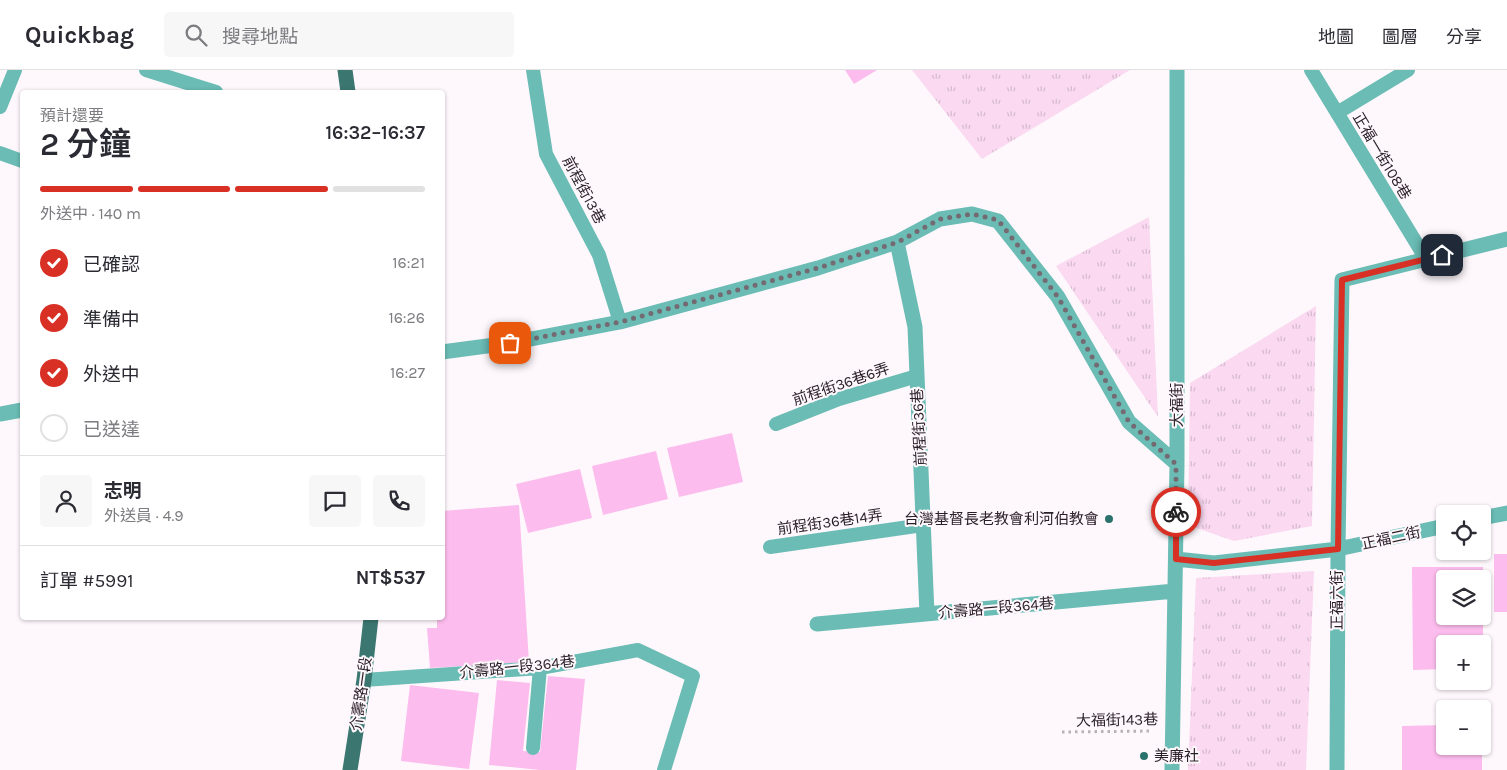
<!DOCTYPE html>
<html lang="zh-TW">
<meta charset="utf-8">
<style>
body{margin:0;font-family:Karla,"Noto Sans TC",sans-serif;background:#f7f7f7;color:#2b2b33;height:100vh;display:flex;flex-direction:column;font-size:19px;white-space:nowrap}
*{box-sizing:border-box;margin:0}
p{font-size:16px;color:#7c7c81}
.icon{flex:none;width:28px;height:28px;fill:none;stroke:currentColor;stroke-width:2;stroke-linecap:round;stroke-linejoin:round}
.map{position:relative;flex:1;overflow:hidden}
.sheet{position:absolute;left:20px;top:20px;width:425px;height:530px;display:flex;flex-direction:column;background:#fff;border-radius:5px;box-shadow:0 1px 4px #0004}
.sheet>*{flex:none}
.controls{position:absolute;left:1436px;top:435px;display:grid;gap:10px}
.controls a{display:grid;place-items:center;width:55px;height:55px;border-radius:5px;background:#fff;box-shadow:0 1px 4px #0004;font-size:25px}
.pin{position:absolute;display:grid;place-items:center;width:42px;height:42px;color:#fff;margin:-21px;border-radius:10px;box-shadow:0 2px 8px #0006}
.courier{position:absolute;display:grid;place-items:center;width:50px;height:50px;margin:-25px;border:4px solid #d93025;border-radius:50%;background:#fff;color:#222;box-shadow:0 1px 6px #0007}
.head em{font-style:normal;font-weight:600}
.head div{display:flex;flex-direction:column-reverse}
.head{display:flex;align-items:center;justify-content:space-between;height:85px;padding:0 20px}
h1{font-size:32px;font-weight:600;line-height:38px}
.bar{display:grid;grid-template-columns:repeat(4,1fr);gap:8px 5px;align-content:center;height:60px;padding:0 20px}
.bar i{height:6px;border-radius:4px;background:#e1e1e2}
.bar .selected{background:#d93025}
.bar p{grid-column:span 4}
.line{display:flex;align-items:center;gap:12px;padding:0 20px;border-top:1px solid #e1e1e2}
.line div{flex:1}
.round{display:grid;place-items:center;flex:none;width:52px;height:52px;border-radius:5px;background:#f7f7f7}
ol{padding:0 20px;list-style:none}
li{display:flex;align-items:center;gap:15px;height:55px}
li p{margin-inline-start:auto}
li .icon{padding:5px;border-radius:50%;background:#d93025;color:#fff;stroke-width:4}
li:last-child{color:#7c7c81}
li i{width:28px;height:28px;border:2px solid #e1e1e2;border-radius:50%}
header{display:flex;align-items:center;gap:30px;box-sizing:border-box;height:70px;padding:0 25px;background:#fff;border-bottom:1px solid #e1e1e2}
header strong{font-size:24px}
nav{display:flex;gap:28px;margin-inline-start:auto;font-size:18px}
.search{width:350px;height:45px;background:#f7f7f7;display:flex;align-items:center;gap:12px;box-sizing:border-box;padding:0 18px;border-radius:5px;color:#7c7c81;font-size:19px}
.map>svg:first-child{display:block}
.grass{fill:url(#grass-tufts)}
.building{fill:#fcbced}
.lines{fill:none;stroke-linecap:round;stroke-linejoin:round}
.path{stroke:#b8b1b6;stroke-width:3;stroke-dasharray:2.5 4;stroke-linecap:butt}
.lane{stroke:#6abcb5;stroke-width:14}
.street{stroke:#6abcb5;stroke-width:15}
.primary{stroke:#3c7671;stroke-width:15}
.done{stroke:#746b72;stroke-width:5;stroke-dasharray:0 9}
.route{stroke:#d93025;stroke-width:6}
.poi-dot{fill:#2a726c;stroke:#fef8fc;stroke-width:2}
.labels{text-anchor:middle;dominant-baseline:central;stroke-width:4;stroke-linejoin:round;paint-order:stroke}
.street-label{font-size:15px;fill:#291f27;stroke:#fef8fc}
.poi-label{font-size:15px;fill:#291f27;stroke:#fef8fc;text-anchor:end}
</style>
<header>
<strong>Quickbag</strong>
<div class="search"><svg class="icon" aria-label="search" viewBox="0 0 24 24"><circle cx="10" cy="10" r="6"/><path d="M15 15l6 6"/></svg>搜尋地點</div>
<nav><a>地圖</a><a>圖層</a><a>分享</a></nav>
</header>
<div class="map">
<svg width="1507" height="700" viewBox="0 0 1507 700">
<defs>
<pattern id="grass-tufts" width="24" height="20" patternUnits="userSpaceOnUse" patternTransform="scale(1.25)"><rect width="24" height="20" fill="#fad9f1"/><path d="M3 7l-1-3M5 7V3M7 7l1-3M15 17l-1-3M17 17v-4M19 17l1-3" fill="none" stroke="#d6bacf"/></pattern>
</defs>
<rect width="100%" height="100%" fill="#fef8fc"/>
<!-- grass -->
<path class="grass" d="M912 0H1130L982 89Z
M1149 147 1158 347 1056 196Z
M1316 236 1312 456 1234 471 1188 455 1190 313Z
M1314 501 1306 700H1188L1196 508Z"/>
<!-- building -->
<path class="building" d="M845 0H877L854 14Z
M732 363 743 412 679 427 667 378Z
M656 381 668 429 603 445 592 396Z
M580 399 592 448 528 463 516 414Z
M519 435 529 592 430 598 427 558H437V548H442V441Z
M1494 484H1507V542H1494Z
M1412 497H1483V509H1445V546H1483V574H1445V599L1413 600Z
M548 606 585 609 576 700H540L489 695 497 610 530 613 523 681 540 682Z
M410 615 479 623 469 699 401 691Z
M1445 655V676H1482V700H1402V656Z"/>
<g class="lines">
<!-- path -->
<path class="path" d="M1062 662 1152 661"/>
<!-- lane -->
<path class="lane" d="M146 0 216 22
M533 0 546 84 599 185 620 252
M1311 0 1426 189
M0 37 15 0
M1337 43 1408 0
M0 83 22 91
M776 354 839 329 917 306
M770 477 923 455
M364 610 540 598 638 580 693 606 664 700
M533 678 540 598"/>
<!-- street -->
<path class="street" d="M897 172 915 257 927 544
M442 282 510 273 620 252 818 198 897 172 940 149 972 144 998 151 1058 227 1129 352 1177 394
M0 344 22 340
M1482 448 1507 443
M1176 489 1214 493 1338 479 1445 456
M817 554 1175 521
M1172 700 1177 394V0
M1337 700 1338 479 1342 210 1507 169"/>
<!-- primary -->
<path class="primary" d="M345 0 348 22
M350 700 364 610 371 548"/>
</g>
<g class="lines">
<!-- done -->
<path class="done" d="M510 273 620 252 818 198 898 172 940 149 972 144 998 150 1058 227 1129 352 1176 394V442"/>
<!-- route -->
<path class="route" d="M1176 442V489L1214 493 1338 479 1342 210 1442 185"/>
</g>
<!-- markers -->
<g class="poi-dot">
<circle cx="1109" cy="449" r="5"/>
<circle cx="1144" cy="686" r="5"/>
</g>
<g class="labels">
<!-- street labels -->
<g class="street-label">
<text transform="translate(1382 86) rotate(59)">正福一街108巷</text>
<text transform="translate(584 120) rotate(62)">前程街13巷</text>
<text transform="translate(841 314) rotate(-19)">前程街36巷6弄</text>
<text transform="translate(1177 335) rotate(-90)">大福街</text>
<text transform="translate(919 357) rotate(-93)">前程街36巷</text>
<text transform="translate(830 452) rotate(-8)">前程街36巷14弄</text>
<text transform="translate(1391 468) rotate(-12)">正福二街</text>
<text transform="translate(1337 530) rotate(-90)">正福六街</text>
<text transform="translate(996 538) rotate(-5)">介壽路一段364巷</text>
<text transform="translate(517 597) rotate(-6)">介壽路一段364巷</text>
<text transform="translate(361 624) rotate(-82)">介壽路一段</text>
<text transform="translate(1117 650) rotate(-1)">大福街143巷</text>
</g>
<!-- poi labels -->
<g class="poi-label">
<text x="1099" y="449">台灣基督長老教會利河伯教會</text>
<text x="1154" y="686" text-anchor="start">美廉社</text>
</g>
</g>
</svg>
<div class="controls">
<a><svg class="icon" aria-label="locate" viewBox="0 0 24 24"><circle cx="12" cy="12" r="6"/><path d="M12 2v4M12 18v4M2 12h4M18 12h4"/></svg></a>
<a><svg class="icon" aria-label="layers" viewBox="0 0 24 24"><path d="M12 4l9 5-9 5-9-5zM3 14l9 5 9-5"/></svg></a>
<a>+</a>
<a>−</a>
</div>
<div class="pin" style="left:510px;top:273px;background:#ea580c"><svg class="icon" aria-label="bag" viewBox="0 0 24 24"><path d="M5 8h14l-1 12H6zM9 8a3 3 0 0 1 6 0"/></svg></div>
<div class="pin" style="left:1442px;top:185px;background:#1f2937"><svg class="icon" aria-label="home" viewBox="0 0 24 24"><path d="M3 11l9-7 9 7M6 9v11h12V9"/></svg></div>
<div class="courier" style="left:1176px;top:442px"><svg class="icon" aria-label="bike" viewBox="0 0 24 24"><circle cx="6" cy="16" r="4"/><circle cx="18" cy="16" r="4"/><path d="M6 16l4-8h5l3 8M10 8l3 8H6M13 5h3"/></svg></div>
<section class="sheet">
<div class="head"><div><h1>2 分鐘</h1><p>預計還要</p></div><em>16:32–16:37</em></div>
<div class="bar"><i class="selected"></i><i class="selected"></i><i class="selected"></i><i></i><p>外送中 · 140 m</p></div>
<ol>
<li><svg class="icon" aria-label="check" viewBox="0 0 24 24"><path d="M5 12l5 5 9-10"/></svg>已確認<p>16:21</p></li>
<li><svg class="icon" aria-label="check" viewBox="0 0 24 24"><path d="M5 12l5 5 9-10"/></svg>準備中<p>16:26</p></li>
<li><svg class="icon" aria-label="check" viewBox="0 0 24 24"><path d="M5 12l5 5 9-10"/></svg>外送中<p>16:27</p></li>
<li><i></i>已送達</li>
</ol>
<div class="line" style="height:90px"><a class="round"><svg class="icon" aria-label="person" viewBox="0 0 24 24"><circle cx="12" cy="8" r="4"/><path d="M4 21q1-7 8-7t8 7"/></svg></a><div><b>志明</b><p>外送員 · 4.9</p></div><a class="round"><svg class="icon" aria-label="chat" viewBox="0 0 24 24"><path d="M4 5h16v11H9l-5 4z"/></svg></a><a class="round"><svg class="icon" aria-label="phone" viewBox="0 0 24 24"><path d="M5 4h4l2 5-3 2q2 4 5 5l2-3 5 2v4C11 20 4 13 5 4z"/></svg></a></div>
<div class="line" style="height:65px"><div>訂單 #5991</div><b>NT$537</b></div>
</section>
</div>
